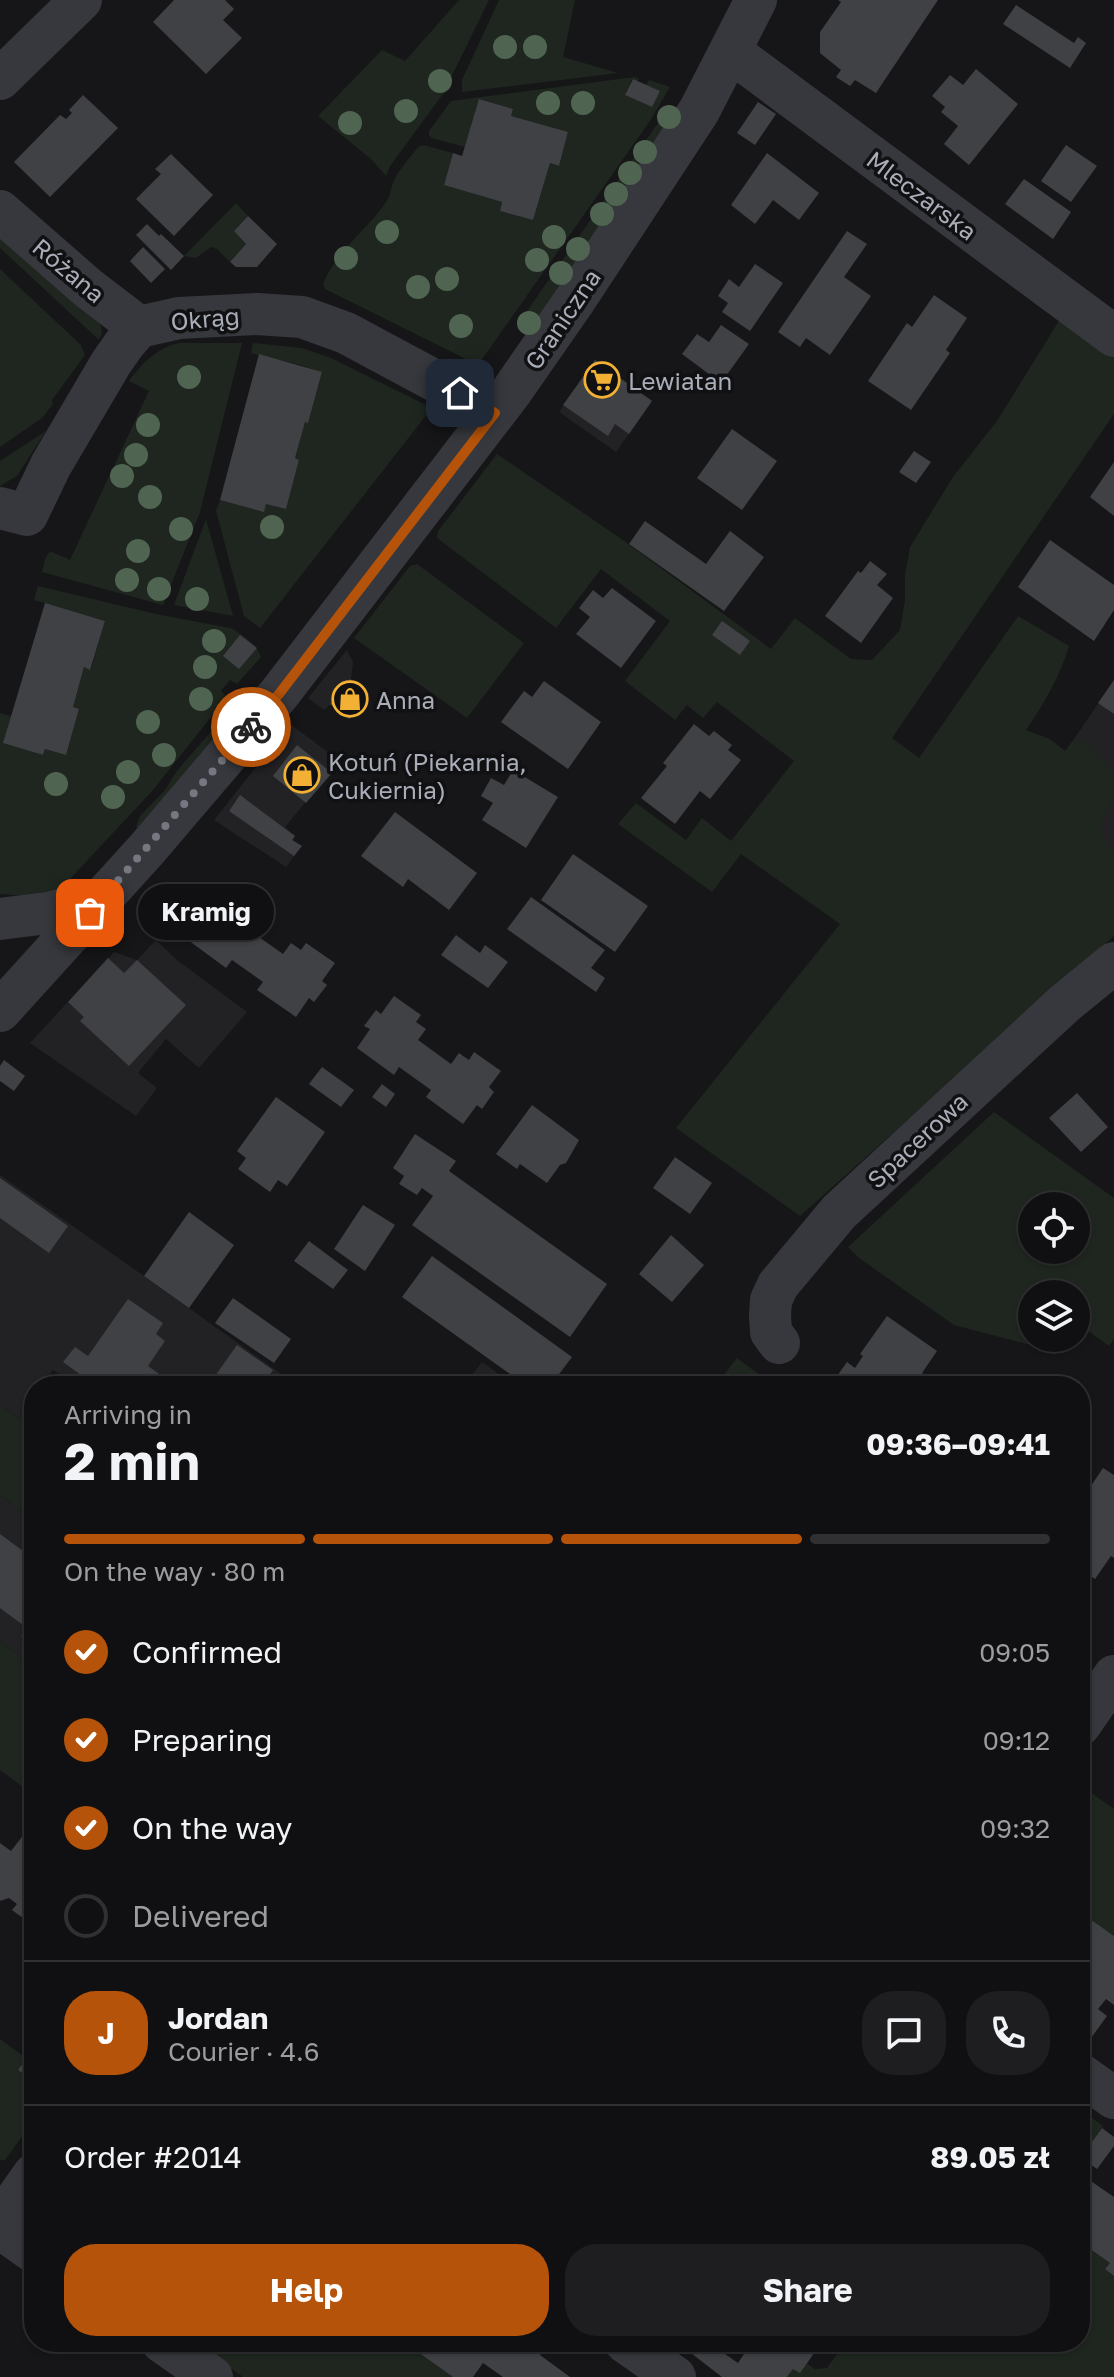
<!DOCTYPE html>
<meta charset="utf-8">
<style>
body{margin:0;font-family:"Golos Text",sans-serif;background:#1e1e20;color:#f1f3f6;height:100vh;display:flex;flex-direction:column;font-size:30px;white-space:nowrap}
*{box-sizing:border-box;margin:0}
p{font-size:26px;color:#9c9d9f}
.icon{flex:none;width:44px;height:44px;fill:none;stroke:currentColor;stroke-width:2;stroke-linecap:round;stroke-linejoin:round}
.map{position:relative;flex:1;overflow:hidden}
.sheet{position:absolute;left:24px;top:1376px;width:1066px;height:976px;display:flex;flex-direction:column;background:#101012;border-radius:32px;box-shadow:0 2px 6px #0004,0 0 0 2px #303032}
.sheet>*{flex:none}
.controls{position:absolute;left:1018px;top:1192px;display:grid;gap:16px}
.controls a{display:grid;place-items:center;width:72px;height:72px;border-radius:50%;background:#101012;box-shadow:0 2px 6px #0004,0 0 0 2px #303032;font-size:40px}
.pin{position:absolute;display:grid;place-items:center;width:68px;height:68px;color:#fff;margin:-34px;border-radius:16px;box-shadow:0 4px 12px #0006}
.courier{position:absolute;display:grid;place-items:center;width:80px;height:80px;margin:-40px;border:6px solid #b45309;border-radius:50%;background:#fff;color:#222;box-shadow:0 2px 10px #0007}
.bubble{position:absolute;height:56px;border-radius:28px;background:#101012;box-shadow:0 2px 6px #0004,0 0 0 2px #303032;font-size:26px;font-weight:700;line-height:56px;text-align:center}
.overview em{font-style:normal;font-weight:700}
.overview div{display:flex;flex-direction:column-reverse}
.overview{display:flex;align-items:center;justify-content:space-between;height:136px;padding:0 40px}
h1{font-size:52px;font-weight:700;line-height:60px}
.bar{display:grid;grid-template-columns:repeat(4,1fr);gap:12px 8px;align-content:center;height:96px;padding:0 40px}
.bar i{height:10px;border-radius:6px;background:#303032}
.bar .selected{background:#b45309}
.bar p{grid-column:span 4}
.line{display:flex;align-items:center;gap:20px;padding:0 40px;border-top:2px solid #303032}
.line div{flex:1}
.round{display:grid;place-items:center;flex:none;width:84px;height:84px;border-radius:32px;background:#1e1e20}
ol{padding:0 40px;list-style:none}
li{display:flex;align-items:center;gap:24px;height:88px}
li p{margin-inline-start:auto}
li .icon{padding:8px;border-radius:50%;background:#b45309;color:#fff;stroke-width:4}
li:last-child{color:#9c9d9f}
li i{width:44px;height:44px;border:4px solid #303032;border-radius:50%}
.action{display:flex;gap:16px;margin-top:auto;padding:16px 40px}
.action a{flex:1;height:92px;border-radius:32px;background:#b45309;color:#fff;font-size:32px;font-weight:700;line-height:92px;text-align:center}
.action a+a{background:#1e1e20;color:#f1f3f6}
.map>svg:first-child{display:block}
.built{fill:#222225}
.green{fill:#1e261f;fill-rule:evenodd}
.building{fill:#404145}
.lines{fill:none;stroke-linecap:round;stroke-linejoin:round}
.minor{stroke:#37383d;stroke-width:42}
.tree{fill:#506452}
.done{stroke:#757880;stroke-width:8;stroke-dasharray:0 14.4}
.route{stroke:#b45309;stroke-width:10}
.labels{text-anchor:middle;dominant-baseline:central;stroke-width:7;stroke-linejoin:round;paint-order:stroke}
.street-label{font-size:24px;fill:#a8adb8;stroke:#111113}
.poi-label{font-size:24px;fill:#a8adb8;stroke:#111113;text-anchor:start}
</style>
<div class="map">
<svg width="1114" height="2377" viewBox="0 0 1114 2377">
<rect width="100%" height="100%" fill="#161618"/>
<!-- built -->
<path class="built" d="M595 360 652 401 616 452 559 412Z
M347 650 353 662 351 679 369 694 349 719 331 704 324 710 308 698Z
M1114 680V899L1066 751Z
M290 724 340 761 285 827 295 836 293 840 302 846 286 867 214 820Z
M156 940 177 960 247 1012 199 1068 166 1039 138 1073 157 1088 136 1116 30 1043 114 952 137 960Z
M0 1175 144 1276 298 1386H76L53 1370 41 1386H34V1395L18 1418 0 1405Z
M482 1362 515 1386H464Z
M0 1495 34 1520V1667L0 1642Z"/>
<!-- green -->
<path class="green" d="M459 0H489L443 94 390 166 386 176 371 159 318 116 382 50 405 61Z
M499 0H575L563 57 618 73 462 92V80Z
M635 77 639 79 638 81 632 79 625 95 652 107 659 91 646 85 649 80 670 87 650 121 478 365 325 289 323 284C335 253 364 232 384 205 390 197 390 192 393 183 398 170 410 158 418 147L423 145 453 153 444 185 502 202 500 211 533 220 550 163 559 166 568 133 511 116 513 109 480 99 465 147 431 138 429 135V131L451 101Z
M669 107 677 112 528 334 520 329 518 324Z
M236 203 248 216 234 231 246 244 230 262 217 249 211 247 196 258 184 256Z
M0 234 100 322 102 332 99 340 0 248Z
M0 269 81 345 85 355 52 400 53 404 42 418 0 447Z
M1062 316 1114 354V414L892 738 919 758 1018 616 1069 646C1061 675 1043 705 1026 730L1050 739 1065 751 1074 739 1087 743 1114 773 1113 801 1100 824 1103 837 1114 852V936L800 1216 676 1128 840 924 741 854 712 892 618 824 636 803 686 840 702 818 731 841 794 761 717 702 703 718 687 705 675 720 625 681 670 621 601 569 556 628 437 538 438 531 497 454 620 538 771 649 795 618 851 659 872 660 900 630 905 600V575L910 547 953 477 997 421Z
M179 343H242L200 512 163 605 42 572 45 559 50 551 70 560 149 391 129 381C141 364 158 347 179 343Z
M253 343 302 348 331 358 426 405 428 413 260 628 244 616 216 511 220 500 264 511 266 504 286 509 299 460 295 458 305 422H308L322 373 301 365 251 353Z
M46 431 17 476 0 486V461Z
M206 519 233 616 174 605Z
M417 564 524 643 467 718 354 638 410 566Z
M38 586 156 614 230 628C241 633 257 645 261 657L237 684 230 680 221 691 227 697 153 790 56 894 24 896 0 894V713L11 716 4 743 43 755 45 749 66 755 79 709 73 707 84 667 91 669 105 621 34 600Z
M226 714 234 719 138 828 136 827 140 816 165 790 176 772Z
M994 1112 1114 1198V1339L1109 1346 1080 1325 1076 1331V1294H1032V1338H1071L1061 1353 954 1325 859 1258 848 1247ZM1076 1206V1250H1032V1206Z
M737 1358 775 1386H715Z
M33 1398 34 1505 27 1515 0 1495V1405L18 1418Z
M0 1642 34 1667V1795L0 1770Z
M1080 1785 1114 1809V1936L1093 1921 1088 1927 1080 1922Z
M0 2039 26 2058 18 2070 34 2082V2120L5 2160H0Z
M1080 2109 1103 2126 1080 2158Z
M1080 2243 1110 2263 1105 2269 1114 2276V2377H787L793 2369 806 2363 815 2369 827 2368 843 2346 840 2342H1080Z
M194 2342H420L415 2350 453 2377H243Z"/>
<!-- building -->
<path class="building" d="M174 0H225L234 9 223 20 242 38 206 74 153 22Z
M838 0H938L876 93 855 80 850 86 836 77 841 70 820 53V32L841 2Z
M1016 5 1074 43 1078 37 1086 43 1070 68 1003 24Z
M976 69 1018 104 969 165 944 144 958 126 941 112 945 107 932 96 950 75 963 85Z
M633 79 660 91 652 107 625 95Z
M83 95 118 128 50 197 14 162 60 115 66 119 72 113 69 110Z
M479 99 513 109 511 116 568 132 559 166 550 163 533 220 500 211 502 202 444 185 453 153 462 156Z
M758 102 776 114 755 145 737 133Z
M1066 145 1097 166 1071 202 1041 181Z
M767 153 819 193 799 220 773 200 755 224 731 205Z
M171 154 213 195 174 236 136 199 161 174 155 169Z
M1024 179 1071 212 1053 239 1005 204Z
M248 216 277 244 257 267H236L230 262 246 244 234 231Z
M147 224 159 236 161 234 184 256 171 270 136 235Z
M847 231 867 244 844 277 871 296 830 355 806 338 800 347 778 332Z
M143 247 165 269 151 283 130 261Z
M755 264 783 283 750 331 722 312 728 303 718 296 729 279 739 287Z
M934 295 967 318 946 350 950 353 911 410 868 381 907 323 912 327Z
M721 325 749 344 721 383 682 354 697 334 709 342Z
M259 354 322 372 308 423 305 422 295 458 299 460 286 509 266 504 264 512 220 500Z
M595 360 652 401 629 434 615 424 608 436 563 405Z
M732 429 777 461 742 510 697 478Z
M914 451 931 462 916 483 899 472Z
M1114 462V516L1090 497Z
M645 521 706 564 730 531 764 557 724 611 629 544Z
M1050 540 1114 585V610L1094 641 1018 587Z
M870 561 887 574 877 585 893 598 861 643 825 616 858 571 861 573Z
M612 588 656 621 621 668 576 634 590 617 579 608 593 590 603 598Z
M45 603 105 621 90 670 84 667 73 707 79 709 66 755 45 749 43 755 3 743Z
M722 621 750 641 740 655 712 635Z
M240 635 257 648 239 669 223 656Z
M350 679 369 694 349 719 330 704Z
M1114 680V714L1098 703Z
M544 681 601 722 568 769 501 722 524 691 532 697Z
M694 724 709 736 714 731 732 745 728 750 741 760 710 799 700 791 675 824 641 798 667 766 663 763Z
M297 745 332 773 306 803 273 776Z
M513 770 558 797 526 848 482 820 493 803 481 796 491 778 504 785Z
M240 795 295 836 292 840 302 846 294 856 229 811Z
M395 812 477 873 449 910 408 879 403 887 361 856Z
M573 854 648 906 615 952 541 900Z
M226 887 254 906 249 913 259 921 252 932 283 954 291 943 301 950 306 943 335 963 322 981 327 985 314 1002 309 998 296 1017 257 990 263 982 232 960 226 968 188 940 202 922 196 918 208 900 214 904Z
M531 897 605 950 591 968 605 978 596 992 507 929Z
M456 935 480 953 485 945 508 962 488 988 441 955Z
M108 958 124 973 137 960 186 1005 129 1066 80 1021 84 1017 68 1002Z
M394 996 421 1015 416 1022 426 1029 418 1040 451 1064 459 1053 469 1060 474 1052 501 1071 489 1087 494 1092 482 1109 477 1105 463 1124 426 1097 431 1090 399 1067 394 1075 357 1048 370 1029 364 1026 376 1010 381 1014Z
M4 1060 25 1076 14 1091 0 1081V1066Z
M322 1067 354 1090 341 1107 309 1084Z
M382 1084 395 1094 386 1107 372 1097Z
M1077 1093 1108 1127 1081 1152 1049 1118Z
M276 1097 325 1132 287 1186 278 1180 270 1192 238 1169 246 1158 237 1151Z
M532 1105 579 1140 566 1163 560 1165 547 1183 520 1164 517 1169 496 1154Z
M415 1134 456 1161 449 1171 607 1284 570 1337 412 1225 433 1196 422 1188 417 1195 399 1184 404 1176 393 1168Z
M675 1157 712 1183 690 1214 653 1188Z
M0 1178 68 1226 49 1253 0 1218Z
M363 1205 395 1225 365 1271 334 1249Z
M189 1212 234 1245 189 1308 144 1276Z
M671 1235 704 1265 672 1302 639 1274Z
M309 1241 348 1270 333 1289 294 1261Z
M432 1256 572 1357 550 1386H527L402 1297Z
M233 1298 291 1339 274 1363 215 1323Z
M128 1299 163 1323 156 1334 165 1341 148 1366 173 1384 171 1386H96L63 1362 75 1347 88 1356Z
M887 1316 937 1351 922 1373 940 1386H830L847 1362 855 1368 863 1356 860 1354Z
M237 1345 273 1370 262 1386H208Z
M1103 1468 1114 1475V1558L1111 1556 1095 1579 1080 1569V1502Z
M0 1534 34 1559V1645L21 1636 27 1628 0 1608Z
M28 1829 34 1833V1926L12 1910 17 1904 9 1898 0 1901V1843L11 1851Z
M1093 1921 1114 1936V2005L1106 1999 1098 2009 1107 2016 1086 2045 1080 2041V1922L1088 1927Z
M34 2047V2082L18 2070Z
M1102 2128 1114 2137V2146L1097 2169 1090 2164 1082 2175 1114 2197V2276L1105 2269 1110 2263 1080 2242V2158Z
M420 2342H535L544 2349 540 2355 570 2377H503L483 2363 473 2377H453L415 2350Z
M692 2342H708L738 2363 752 2342H822L800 2373 793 2369 787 2377H722L687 2350Z"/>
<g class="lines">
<!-- minor -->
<path class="minor" d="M731 52 1114 336
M0 79 81 0
M0 211 88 288 139 327
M0 508 27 515 51 465 111 363 125 343 139 327 179 318 257 314 302 317 346 333 495 413
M0 919 48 913 103 899
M0 1011 147 849 279 694 511 392 575 300 699 111 756 0
M779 1343 771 1332 770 1315 771 1300 778 1285 839 1212 1064 1004 1114 963
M1080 1725 1114 1676
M1080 2074 1114 2098
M0 2222 34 2174
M0 2228 34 2252
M162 2342 212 2377
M625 2342 675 2377"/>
</g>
<!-- trees -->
<g class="tree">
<circle cx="505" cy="47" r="12"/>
<circle cx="535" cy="47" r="12"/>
<circle cx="440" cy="81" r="12"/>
<circle cx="548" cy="103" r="12"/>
<circle cx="583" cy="103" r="12"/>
<circle cx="406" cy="111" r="12"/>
<circle cx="669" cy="117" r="12"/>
<circle cx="350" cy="123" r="12"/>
<circle cx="645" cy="152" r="12"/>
<circle cx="630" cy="173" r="12"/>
<circle cx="616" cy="194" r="12"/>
<circle cx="602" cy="214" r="12"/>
<circle cx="387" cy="232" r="12"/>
<circle cx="554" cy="237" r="12"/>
<circle cx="578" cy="249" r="12"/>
<circle cx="346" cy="258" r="12"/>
<circle cx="537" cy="260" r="12"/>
<circle cx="561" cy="273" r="12"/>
<circle cx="447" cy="279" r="12"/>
<circle cx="418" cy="287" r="12"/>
<circle cx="529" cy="323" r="12"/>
<circle cx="461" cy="326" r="12"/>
<circle cx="189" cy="377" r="12"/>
<circle cx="148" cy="425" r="12"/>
<circle cx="136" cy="455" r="12"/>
<circle cx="122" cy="476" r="12"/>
<circle cx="150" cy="497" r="12"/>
<circle cx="272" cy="527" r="12"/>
<circle cx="181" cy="529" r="12"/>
<circle cx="138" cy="551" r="12"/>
<circle cx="127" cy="580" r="12"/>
<circle cx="159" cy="589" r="12"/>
<circle cx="197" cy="599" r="12"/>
<circle cx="214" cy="641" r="12"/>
<circle cx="205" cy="667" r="12"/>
<circle cx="201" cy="699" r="12"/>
<circle cx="148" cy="722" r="12"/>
<circle cx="164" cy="755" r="12"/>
<circle cx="128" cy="772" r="12"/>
<circle cx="56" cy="784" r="12"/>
<circle cx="113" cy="797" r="12"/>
</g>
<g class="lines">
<!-- done -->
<path class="done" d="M90 913 251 727"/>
<!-- route -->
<path class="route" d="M251 727 279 694 495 413 460 393"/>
</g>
<!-- icons -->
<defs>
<symbol id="supermarket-ring" viewBox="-11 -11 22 22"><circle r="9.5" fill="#111113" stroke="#f2b134" stroke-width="1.5"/><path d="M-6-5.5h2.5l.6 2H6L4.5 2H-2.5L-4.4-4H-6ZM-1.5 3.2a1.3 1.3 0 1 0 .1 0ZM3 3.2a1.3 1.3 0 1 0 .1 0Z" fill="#f2b134"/></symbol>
<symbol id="shop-ring" viewBox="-11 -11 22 22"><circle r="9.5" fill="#111113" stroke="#f2b134" stroke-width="1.5"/><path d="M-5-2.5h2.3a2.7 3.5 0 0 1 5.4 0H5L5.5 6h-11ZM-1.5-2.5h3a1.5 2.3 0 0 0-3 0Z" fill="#f2b134"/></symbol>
</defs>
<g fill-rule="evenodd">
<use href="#supermarket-ring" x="582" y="360" width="40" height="40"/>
<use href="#shop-ring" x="330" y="679" width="40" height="40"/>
<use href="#shop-ring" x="282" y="755" width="40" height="40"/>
</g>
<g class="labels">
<!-- street labels -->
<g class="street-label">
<text transform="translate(922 195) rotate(37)">Mleczarska</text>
<text transform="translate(69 270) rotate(40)">Różana</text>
<text transform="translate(205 318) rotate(-5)">Okrąg</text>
<text transform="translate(562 319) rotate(-56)">Graniczna</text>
<text transform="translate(917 1140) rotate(-43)">Spacerowa</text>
</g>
<!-- poi labels -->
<g class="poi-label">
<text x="628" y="380">Lewiatan</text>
<text x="376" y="699">Anna</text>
<text x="328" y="761">Kotuń (Piekarnia,<tspan x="328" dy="28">Cukiernia)</tspan></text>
</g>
</g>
</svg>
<div class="controls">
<a><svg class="icon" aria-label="locate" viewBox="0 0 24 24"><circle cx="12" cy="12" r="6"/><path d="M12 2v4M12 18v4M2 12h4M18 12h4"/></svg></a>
<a><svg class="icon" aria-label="layers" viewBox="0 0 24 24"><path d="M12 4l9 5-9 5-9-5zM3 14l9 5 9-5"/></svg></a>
</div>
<div class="pin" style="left:90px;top:913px;background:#ea580c"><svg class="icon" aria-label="bag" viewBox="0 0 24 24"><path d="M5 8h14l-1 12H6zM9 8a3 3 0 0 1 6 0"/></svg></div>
<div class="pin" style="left:460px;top:393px;background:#1f2937"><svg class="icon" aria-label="home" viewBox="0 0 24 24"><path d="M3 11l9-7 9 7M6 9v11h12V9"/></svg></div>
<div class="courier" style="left:251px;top:727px"><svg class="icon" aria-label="bike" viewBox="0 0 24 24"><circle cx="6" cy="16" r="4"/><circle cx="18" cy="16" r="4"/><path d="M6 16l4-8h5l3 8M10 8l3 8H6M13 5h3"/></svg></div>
<div class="bubble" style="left:138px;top:884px;width:136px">Kramig</div>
<section class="sheet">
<div class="overview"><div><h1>2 min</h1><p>Arriving in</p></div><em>09:36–09:41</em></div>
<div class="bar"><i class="selected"></i><i class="selected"></i><i class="selected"></i><i></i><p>On the way · 80 m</p></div>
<ol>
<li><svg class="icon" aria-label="check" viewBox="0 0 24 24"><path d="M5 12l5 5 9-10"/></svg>Confirmed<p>09:05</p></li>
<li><svg class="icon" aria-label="check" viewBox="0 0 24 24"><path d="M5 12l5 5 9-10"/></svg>Preparing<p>09:12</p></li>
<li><svg class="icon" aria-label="check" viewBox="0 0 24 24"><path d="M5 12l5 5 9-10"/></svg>On the way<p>09:32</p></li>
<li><i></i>Delivered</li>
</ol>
<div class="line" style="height:144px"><b class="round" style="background:#b45309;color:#fff">J</b><div><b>Jordan</b><p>Courier · 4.6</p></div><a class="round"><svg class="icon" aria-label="chat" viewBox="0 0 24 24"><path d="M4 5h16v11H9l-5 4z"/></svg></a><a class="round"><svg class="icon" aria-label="phone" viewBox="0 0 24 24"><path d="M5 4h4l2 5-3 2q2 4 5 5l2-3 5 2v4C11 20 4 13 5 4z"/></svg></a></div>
<div class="line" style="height:104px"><div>Order #2014</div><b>89.05 zł</b></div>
<div class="action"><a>Help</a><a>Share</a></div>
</section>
</div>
